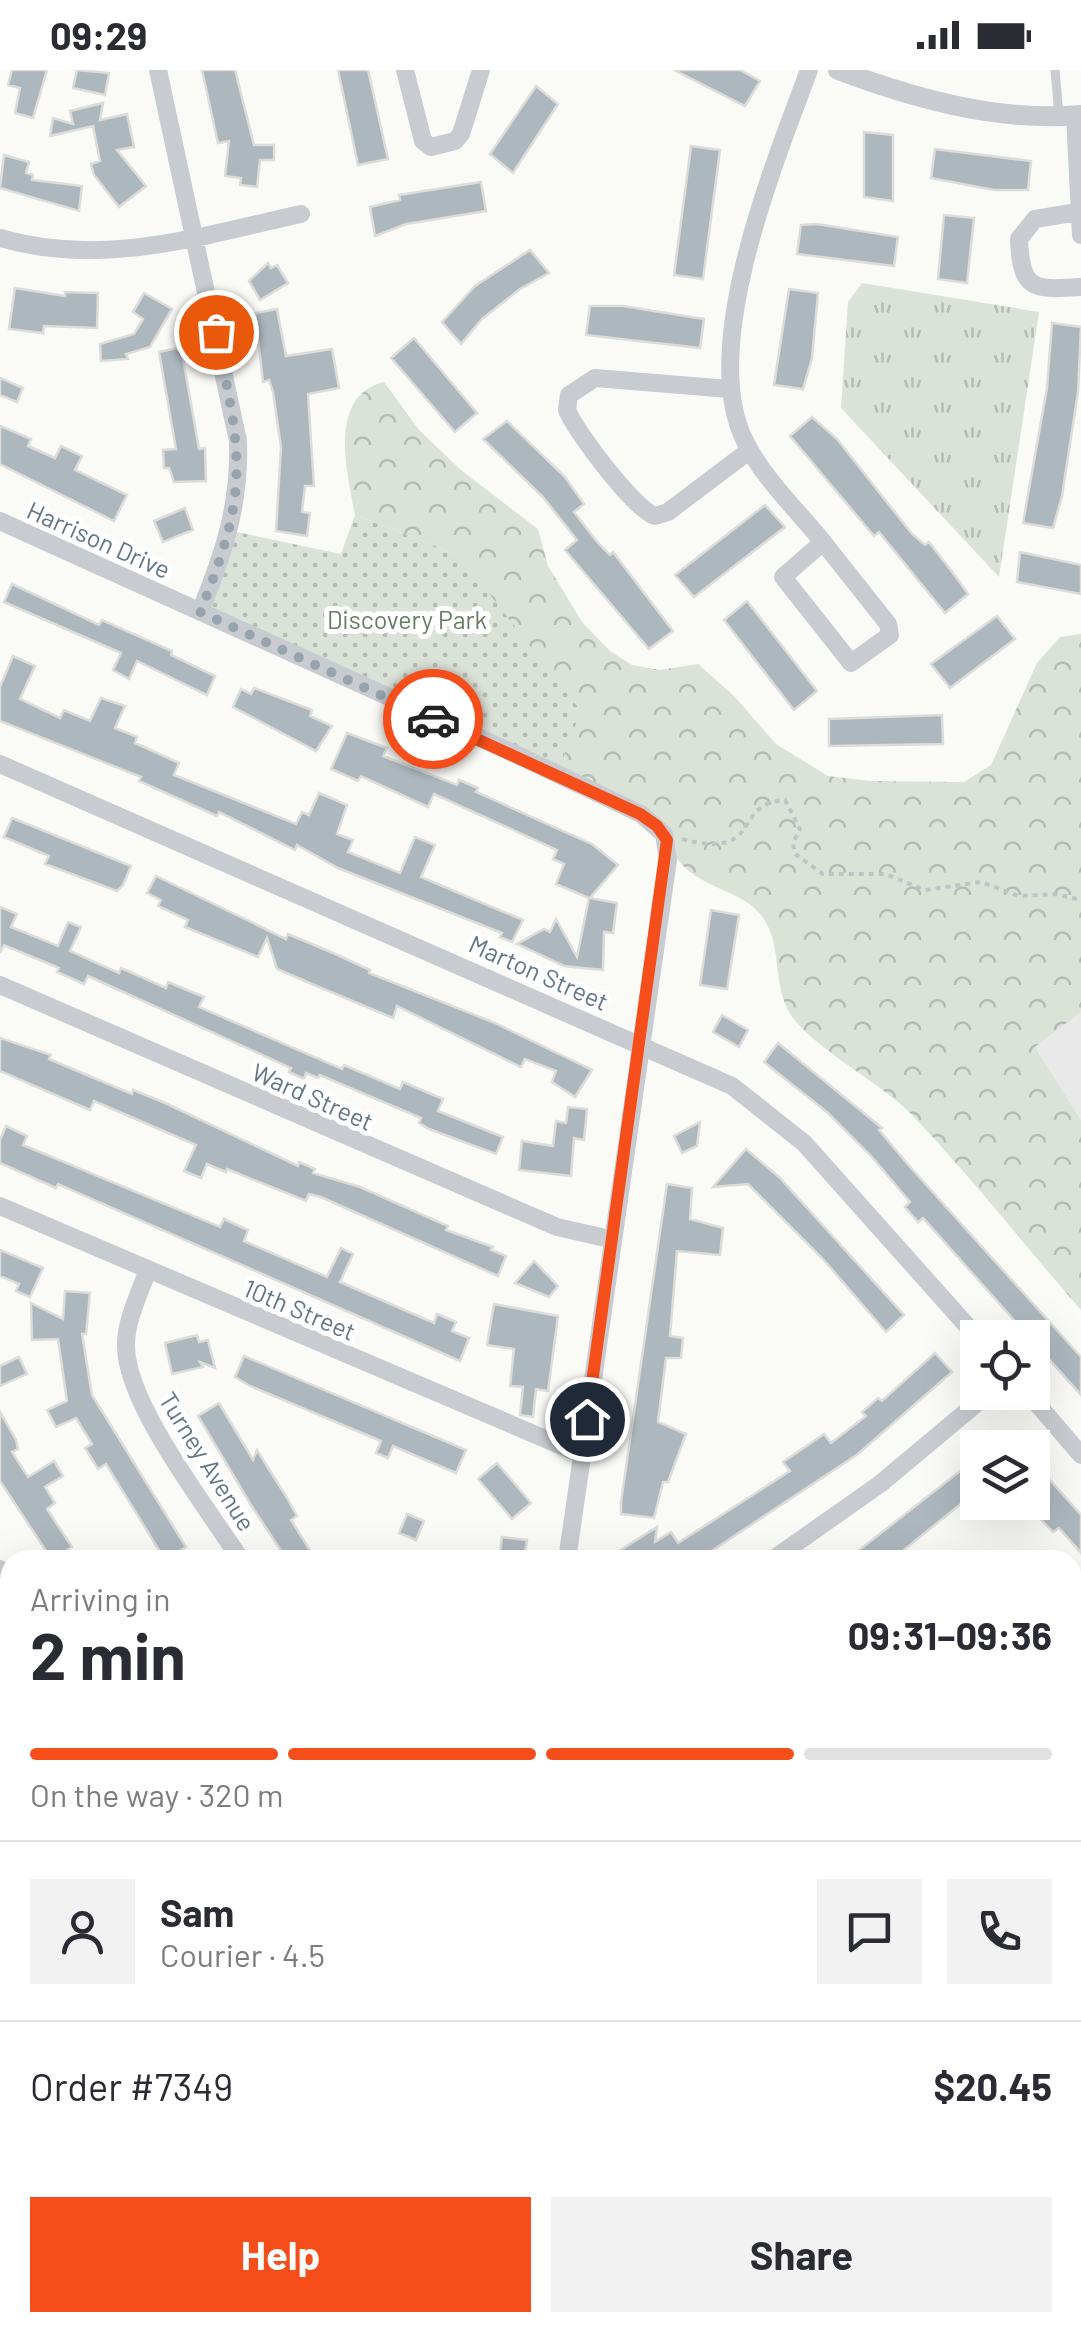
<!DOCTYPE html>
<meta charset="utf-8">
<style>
body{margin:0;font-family:Barlow,sans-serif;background:#f2f2f3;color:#2b2b33;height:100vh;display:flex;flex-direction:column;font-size:38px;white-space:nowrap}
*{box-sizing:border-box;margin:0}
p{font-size:32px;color:#7c7c81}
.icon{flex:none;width:55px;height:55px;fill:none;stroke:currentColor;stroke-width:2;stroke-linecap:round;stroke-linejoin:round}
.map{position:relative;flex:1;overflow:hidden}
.panel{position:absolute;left:0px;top:1480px;width:1082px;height:782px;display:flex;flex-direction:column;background:#fff;border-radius:30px 30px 0 0;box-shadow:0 10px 40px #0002}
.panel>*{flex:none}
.controls{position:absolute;left:960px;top:1250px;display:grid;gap:20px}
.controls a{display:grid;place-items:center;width:90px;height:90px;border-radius:0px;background:#fff;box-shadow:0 10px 40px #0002;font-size:50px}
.pin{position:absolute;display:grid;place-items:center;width:85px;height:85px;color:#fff;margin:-42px;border:5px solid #fff;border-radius:50%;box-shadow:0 2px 10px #0007}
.courier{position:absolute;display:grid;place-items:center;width:100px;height:100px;margin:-50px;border:8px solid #f64e1b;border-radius:50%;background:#fff;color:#222;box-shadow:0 2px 12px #0007}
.summary em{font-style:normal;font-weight:700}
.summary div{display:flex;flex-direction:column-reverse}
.summary{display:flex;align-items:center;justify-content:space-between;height:170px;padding:0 30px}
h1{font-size:65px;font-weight:700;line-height:75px}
.bar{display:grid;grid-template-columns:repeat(4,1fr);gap:15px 10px;align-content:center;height:120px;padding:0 30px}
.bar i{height:12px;border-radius:8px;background:#e1e1e2}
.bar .on{background:#f64e1b}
.bar p{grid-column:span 4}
.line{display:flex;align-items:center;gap:25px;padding:0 30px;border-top:2px solid #e1e1e2}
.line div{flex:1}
.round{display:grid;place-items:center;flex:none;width:105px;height:105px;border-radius:0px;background:#f2f2f3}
.action{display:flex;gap:20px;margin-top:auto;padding:20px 30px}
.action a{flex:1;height:115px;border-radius:0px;background:#f64e1b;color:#fff;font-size:40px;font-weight:700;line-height:115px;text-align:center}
.action a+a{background:#f2f2f3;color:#2b2b33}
.status{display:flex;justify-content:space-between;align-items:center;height:70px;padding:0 50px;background:#fff;direction:ltr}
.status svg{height:28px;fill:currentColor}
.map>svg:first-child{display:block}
.built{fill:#e8e9e8}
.grass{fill:url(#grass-tufts)}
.forest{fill:url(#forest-crowns)}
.park{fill:url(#park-dots)}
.building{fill:#adb7be;stroke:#dcdcd9;stroke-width:2.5}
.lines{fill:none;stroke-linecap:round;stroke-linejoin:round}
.primary-casing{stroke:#babfc3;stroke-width:29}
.path{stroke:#c1c4c6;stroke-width:4;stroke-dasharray:5 5;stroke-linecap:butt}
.service{stroke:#c8ccd0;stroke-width:9}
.minor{stroke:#c8ccd0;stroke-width:18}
.tertiary{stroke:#c8ccd0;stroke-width:20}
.primary{stroke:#fff;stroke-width:25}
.done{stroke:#97a4ae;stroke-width:10;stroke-dasharray:0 18}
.route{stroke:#f64e1b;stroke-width:12}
.labels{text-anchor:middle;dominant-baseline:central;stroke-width:10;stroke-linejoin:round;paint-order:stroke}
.street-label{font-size:25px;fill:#627686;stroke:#fff}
.park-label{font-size:25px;fill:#667c61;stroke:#fff}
</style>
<div class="status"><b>09:29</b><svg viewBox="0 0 49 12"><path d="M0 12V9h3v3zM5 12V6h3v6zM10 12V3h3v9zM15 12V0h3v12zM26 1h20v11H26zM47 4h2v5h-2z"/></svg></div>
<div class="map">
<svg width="1081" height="2261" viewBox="0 0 1081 2261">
<defs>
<pattern id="grass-tufts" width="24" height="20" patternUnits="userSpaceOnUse" patternTransform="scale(2.5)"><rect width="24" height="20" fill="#dbe2d8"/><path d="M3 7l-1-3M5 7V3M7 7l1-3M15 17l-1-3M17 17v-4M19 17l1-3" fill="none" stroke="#b5bcb5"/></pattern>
<pattern id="forest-crowns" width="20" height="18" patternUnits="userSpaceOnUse" patternTransform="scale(2.5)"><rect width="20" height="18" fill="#dbe2d8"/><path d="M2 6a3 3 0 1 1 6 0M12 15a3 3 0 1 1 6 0" fill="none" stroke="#b5bcb5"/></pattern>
<pattern id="park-dots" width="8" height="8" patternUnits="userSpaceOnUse" patternTransform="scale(2.5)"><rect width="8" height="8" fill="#dbe2d8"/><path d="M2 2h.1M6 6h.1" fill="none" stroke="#b5bcb5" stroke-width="1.8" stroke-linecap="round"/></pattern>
</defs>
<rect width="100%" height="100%" fill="#fafaf7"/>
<!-- built -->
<path class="built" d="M1081 942V1050L1035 977Z"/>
<!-- grass -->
<path class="grass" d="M862 213 1039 242 999 507 841 338 848 232Z"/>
<!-- forest -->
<path class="forest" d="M384 312 419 360 462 401 538 459 548 496 582 552 610 581 632 595 660 600 698 594 734 626 776 674 828 706 871 711 964 712 991 695 1037 593 1060 567 1081 564V942L1035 977 1081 1050V1240C1024 1175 970 1105 910 1043 880 1012 803 972 788 940 772 909 783 874 761 845 737 814 683 821 664 764L557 704 459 485 355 445C347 402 327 326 384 312Z"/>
<!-- park -->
<path class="park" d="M355 445 459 485 581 641 557 704 200 542 232 461 341 484Z"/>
<!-- building -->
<path class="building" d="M12 0H47L33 48 15 43 20 18 8 15Z
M77 0 109 3 105 25 73 18Z
M202 0H235L254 75H274V90H260L257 117 240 115 241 108 225 106 229 71 218 73Z
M338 0H368L388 89 358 95Z
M674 0H740L760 11 745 36Z
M536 16 558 34 513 103 490 84Z
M103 33 100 50 127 44 134 77 117 80 146 116 119 137 94 105 91 94 100 91 93 56 50 66 53 48 73 54 70 41Z
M864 62 893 65V131L864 127Z
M691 76 720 80 703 209 674 205Z
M935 79 1031 91 1028 120H994L931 108Z
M4 85 29 92 26 103 33 105 32 110 82 116 79 141 0 118Z
M481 112 486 141 406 154 375 166 370 137 400 130 399 125Z
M944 145 974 148 967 213 938 209Z
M817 154 898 167 894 196 797 184 801 155Z
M530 180 549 203 520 219 482 249 461 274 442 252 475 216Z
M268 193 271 198 277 195 288 213 260 230 249 211Z
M15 218 65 226V222L98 223 97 258 44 256 43 263 9 259Z
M789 219 818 223 812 288 803 319 774 315Z
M144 223 172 239 150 277 126 284 128 289 101 291 100 274 134 264 143 249 133 242Z
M590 236H623L704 249 700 278 586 265Z
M277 239 286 286 332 279 339 318 308 324 314 416H305L302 442 310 443 307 466 276 461 281 377 273 322 269 310 263 312 255 243Z
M1052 253 1081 257 1078 322 1062 426 1053 458 1023 453 1047 318Z
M414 268 477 343 455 362 391 288Z
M181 277 199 379 205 378 206 411 174 412 169 398H164L163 380 176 379 159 282Z
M0 308 23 318 17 332 0 325Z
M812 347 837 369 912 464 925 475 929 472 959 511 968 524 945 543 879 462 874 466 790 366Z
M507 351 565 407 584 434 574 442 598 473 610 485 613 482 673 561 649 579 565 480 577 470 543 427 483 369Z
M0 356 31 369 28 376 55 388 61 376 82 386 75 400 127 425 114 451 0 394Z
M765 435 785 457 694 527 675 505Z
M185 438 193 460 163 472 154 451Z
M1020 482 1081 495V524L1017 512Z
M12 514 99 555 102 550 172 581 171 585 215 606 207 625 137 591 129 609 113 600 121 583 4 532Z
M747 531 817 621 794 640 724 550Z
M997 546 1015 569 950 618 931 594Z
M13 586 35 596 20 629 60 648 64 640 90 651 101 628 125 636 115 658 137 667 135 673 179 693 174 705 296 754 302 742 309 745 319 723 347 735 337 764 353 770 348 782 400 803 415 767 435 775 421 807 523 850 512 872 500 867 502 863 338 798 297 775 295 780 219 742 217 746 139 711 141 707 0 651V617Z
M254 618 312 640 310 646 332 656 316 681 233 637 241 619 251 624Z
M942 645 943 674 829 676V649Z
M347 663 387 678 383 686 457 715 459 710 478 718 476 722 592 774 618 795 590 828 617 833 613 863 604 862 603 900 564 896 517 874 544 859 550 862 556 849 577 887 589 828 556 814 564 794 553 789 557 780 434 724 428 737 361 706 358 711 331 699Z
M12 748 131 796 123 815 117 821 45 794 49 786 4 767Z
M156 806 286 869 288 864 333 883 370 900 369 903 495 953 592 1000 575 1027 552 1012 556 1001 525 989 521 997 397 936 393 948 319 917 277 899 267 868 258 887 185 857 188 850 158 836 161 830 147 823Z
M0 837 17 844 11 857 58 876 68 852 81 857 70 881 119 903 121 898 166 918 168 912 204 927 199 937 342 999 344 995 400 1019 403 1012 443 1029 438 1041 503 1067 496 1084 429 1059 419 1053 421 1048 320 1005 318 1008 306 1003 304 1009 289 1002 291 998 88 906 84 914 57 902 59 898 4 875 0 883Z
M711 840 739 845 727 919 700 915Z
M722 945 748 960 739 977 713 962Z
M0 968 51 985 49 989 132 1024 133 1020 163 1032 298 1096 299 1092 315 1099 313 1103 360 1117 448 1156 446 1160 493 1177 491 1180 506 1186 498 1206 321 1127 309 1124 306 1131 227 1099 226 1102 207 1094 201 1108 184 1101 196 1075 94 1031 90 1040 0 1001Z
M778 973 882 1058 879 1060 911 1098 1081 1287V1325L923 1148 918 1152 905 1137 910 1132 872 1087 828 1043 764 992Z
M568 1037 587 1039 584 1070 574 1068 571 1106 519 1100 522 1071 553 1076 556 1051 566 1053Z
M700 1052 697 1076 682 1083 674 1066Z
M6 1056 27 1066 23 1075 220 1157 224 1149 248 1160 244 1171 327 1207 341 1178 353 1184 340 1212 434 1253 437 1244 456 1252 452 1261 469 1268 460 1291 58 1114 56 1118 0 1093V1070Z
M746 1079 779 1107 904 1245 886 1262 823 1189 748 1114 713 1117Z
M667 1114 692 1118 690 1149 723 1158 720 1185 677 1181 670 1266 683 1268 681 1288H666L658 1352 686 1364 668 1412H663L654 1448 621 1444V1432Z
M0 1180 43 1198 30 1227 16 1221 19 1214 0 1206Z
M534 1191 558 1216 549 1227 515 1213Z
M65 1221 90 1223 86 1264H82L92 1325 186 1477 165 1490 106 1394 98 1399 85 1378 92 1374 76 1348 56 1357 47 1340 67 1331 58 1269 32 1270 31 1233 63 1249Z
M494 1234 558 1246 548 1321 536 1319 533 1347 520 1345 523 1317 510 1316 514 1279 487 1275Z
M197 1265 199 1272 208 1270 215 1298 200 1292 203 1297 172 1304 165 1273Z
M935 1283 952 1302 858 1384 710 1482 697 1490H605L657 1457 655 1472 671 1462 678 1473 790 1401 783 1392 824 1364 831 1373 866 1346 862 1342 878 1328 882 1331Z
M244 1286 466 1380 456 1403 393 1376 388 1388 376 1383 381 1371 250 1316 235 1307Z
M19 1287 27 1304 0 1316V1296Z
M219 1333 253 1390 257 1380 287 1428 297 1446 291 1450 316 1490H287L251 1435 198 1346Z
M0 1342 16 1370 18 1379 12 1382 28 1407 54 1391 63 1406 45 1417 55 1433 47 1439 72 1477 52 1490 0 1411Z
M978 1387V1420L900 1483 905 1490H864L858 1481Z
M1032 1390 1081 1445V1483L1059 1458 1053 1462 1032 1440Z
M497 1393 531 1433 512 1449 478 1409Z
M407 1444 424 1451 416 1470 399 1463Z
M502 1467 527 1470 524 1490H499Z"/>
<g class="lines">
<defs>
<path id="primary" d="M0 1789 10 1815
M0 1891 10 1916
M138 2252 141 2261
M181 2252 185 2261"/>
</defs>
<!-- primary casing -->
<use href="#primary" class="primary-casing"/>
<!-- path -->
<path class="path" d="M682 769C764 791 731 733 785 730L800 759 793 773 795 784 823 804H885L925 820 981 812 1019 826 1055 824 1081 830"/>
<!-- service -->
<path class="service" d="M1055 0 1059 46"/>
<!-- minor -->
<path class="minor" d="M158 0 238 371C240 435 224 483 200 542
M405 0 423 71 431 77 455 71 461 64 481 0
M809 0C775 92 699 276 744 369 761 406 797 440 823 472
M1075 46 1081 165
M1078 142 1035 149 1019 169C1021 221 1033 220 1081 217
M0 168C102 198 200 166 301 144
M729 319 595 308 569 325 567 340C575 361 635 440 655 446L668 442 750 380
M0 451 524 688 641 744 664 764 668 790 567 1490
M823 472 888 554 890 565 851 593 783 507Z
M0 694 732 1016 804 1073 978 1268
M0 915 557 1157 610 1169
M0 1136 583 1385
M147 1202C139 1225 126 1250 126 1275 125 1333 208 1439 241 1490
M1027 1322 1081 1385
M772 1490 880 1414 990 1322
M0 1499 10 1515
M1072 1541 1081 1533
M0 1778 10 1771
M1072 1816 1081 1811
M1072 2091 1081 2085
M456 2261 457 2252
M804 2261 817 2252"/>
<!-- tertiary -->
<path class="tertiary" d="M838 0C915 29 998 52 1081 45"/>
<!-- primary -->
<use href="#primary" class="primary"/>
</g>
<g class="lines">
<!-- done -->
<path class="done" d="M216 262C242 387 250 421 200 542L433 649"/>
<!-- route -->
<path class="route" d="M433 649 640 744 657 756 667 770 587 1349"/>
</g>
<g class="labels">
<!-- street labels -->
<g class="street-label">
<text transform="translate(99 469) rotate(24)">Harrison Drive</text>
<text transform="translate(539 902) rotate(24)">Marton Street</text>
<text transform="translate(313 1026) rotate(24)">Ward Street</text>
<text transform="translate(300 1239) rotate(23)">10th Street</text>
<text transform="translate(208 1391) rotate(58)">Turney Avenue</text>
</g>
<!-- park labels -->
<g class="park-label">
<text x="407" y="549">Discovery Park</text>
</g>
</g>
</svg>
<div class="controls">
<a><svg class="icon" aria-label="locate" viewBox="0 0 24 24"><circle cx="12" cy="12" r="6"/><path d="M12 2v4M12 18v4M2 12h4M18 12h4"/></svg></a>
<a><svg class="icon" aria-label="layers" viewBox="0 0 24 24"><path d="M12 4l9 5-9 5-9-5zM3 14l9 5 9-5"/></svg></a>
</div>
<div class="pin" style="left:216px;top:262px;background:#ea580c"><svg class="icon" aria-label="bag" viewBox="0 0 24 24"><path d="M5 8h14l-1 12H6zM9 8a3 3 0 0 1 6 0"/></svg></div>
<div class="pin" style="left:587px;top:1349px;background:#1f2937"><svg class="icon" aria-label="home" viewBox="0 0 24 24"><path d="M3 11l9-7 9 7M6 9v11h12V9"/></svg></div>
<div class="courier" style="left:433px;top:649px"><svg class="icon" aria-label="car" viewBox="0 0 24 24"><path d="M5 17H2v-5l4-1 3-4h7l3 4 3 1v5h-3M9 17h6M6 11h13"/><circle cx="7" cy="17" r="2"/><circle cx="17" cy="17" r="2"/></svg></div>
<section class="panel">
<div class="summary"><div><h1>2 min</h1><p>Arriving in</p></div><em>09:31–09:36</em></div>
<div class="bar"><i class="on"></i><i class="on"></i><i class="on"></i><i></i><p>On the way · 320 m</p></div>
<div class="line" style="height:180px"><a class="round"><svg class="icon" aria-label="person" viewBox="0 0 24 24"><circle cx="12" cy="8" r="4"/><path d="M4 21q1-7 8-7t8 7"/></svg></a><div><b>Sam</b><p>Courier · 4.5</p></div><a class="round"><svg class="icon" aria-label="chat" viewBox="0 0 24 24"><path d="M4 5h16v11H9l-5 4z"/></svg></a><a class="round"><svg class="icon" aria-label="phone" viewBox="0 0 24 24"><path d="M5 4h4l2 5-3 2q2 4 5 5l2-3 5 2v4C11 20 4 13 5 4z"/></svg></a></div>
<div class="line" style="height:130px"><div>Order #7349</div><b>$20.45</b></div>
<div class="action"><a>Help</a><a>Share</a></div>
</section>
</div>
